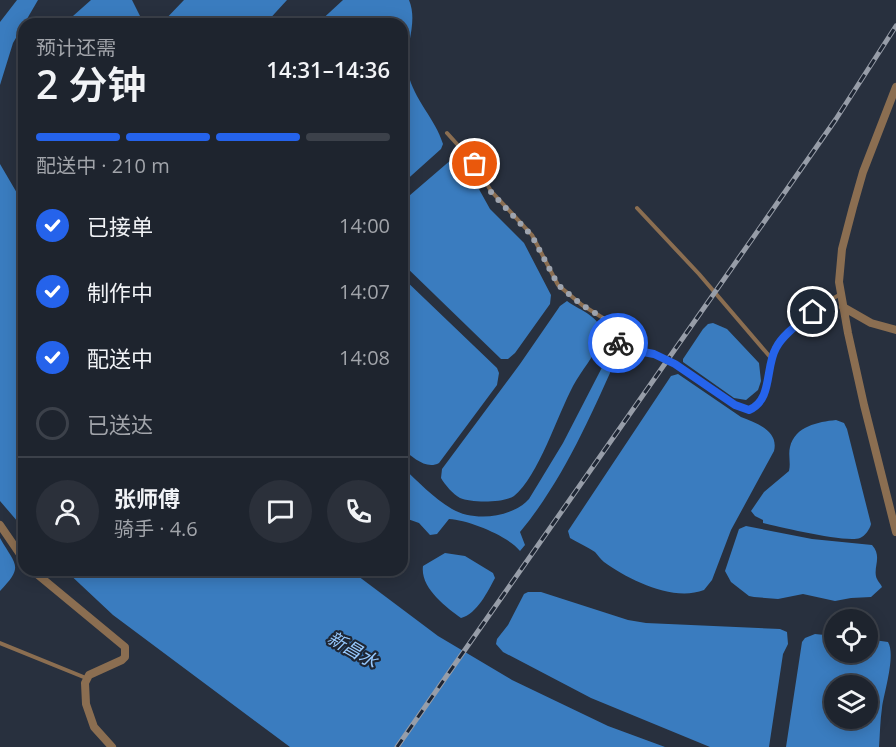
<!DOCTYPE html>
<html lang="zh">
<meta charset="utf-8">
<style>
body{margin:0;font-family:"Open Sans","Noto Sans SC",sans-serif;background:#2b303a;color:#f1f3f6;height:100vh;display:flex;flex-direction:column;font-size:22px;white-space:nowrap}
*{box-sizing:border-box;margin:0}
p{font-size:20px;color:#a1a4aa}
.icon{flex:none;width:33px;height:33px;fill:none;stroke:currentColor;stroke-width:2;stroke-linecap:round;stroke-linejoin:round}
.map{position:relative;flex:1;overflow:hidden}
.panel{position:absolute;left:18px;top:18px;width:390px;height:558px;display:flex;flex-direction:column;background:#1e242e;border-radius:18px;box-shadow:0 3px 15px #0003,0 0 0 2px #3c414a}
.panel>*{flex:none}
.tools{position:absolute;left:824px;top:609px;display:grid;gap:12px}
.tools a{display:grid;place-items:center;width:54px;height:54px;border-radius:50%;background:#1e242e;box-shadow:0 3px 15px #0003,0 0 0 2px #3c414a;font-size:30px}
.pin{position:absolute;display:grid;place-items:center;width:51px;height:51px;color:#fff;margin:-26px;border:3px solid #fff;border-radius:50%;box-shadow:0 2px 6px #0007}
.courier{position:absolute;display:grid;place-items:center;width:60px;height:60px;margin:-30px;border:4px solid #2563eb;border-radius:50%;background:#fff;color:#222;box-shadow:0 2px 8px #0007}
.headline em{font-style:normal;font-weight:600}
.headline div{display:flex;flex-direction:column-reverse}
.headline{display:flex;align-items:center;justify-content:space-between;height:102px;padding:0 18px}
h1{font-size:39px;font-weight:600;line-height:45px}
.bar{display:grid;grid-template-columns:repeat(4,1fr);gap:9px 6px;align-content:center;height:72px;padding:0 18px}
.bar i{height:8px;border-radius:4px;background:#3c414a}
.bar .active{background:#2563eb}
.bar p{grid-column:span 4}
.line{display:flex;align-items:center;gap:15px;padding:0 18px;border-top:2px solid #3c414a}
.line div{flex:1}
.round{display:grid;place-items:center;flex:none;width:63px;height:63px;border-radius:32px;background:#2b303a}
ol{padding:0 18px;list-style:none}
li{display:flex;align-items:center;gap:18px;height:66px}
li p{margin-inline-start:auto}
li .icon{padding:6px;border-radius:50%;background:#2563eb;color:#fff;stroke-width:4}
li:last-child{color:#a1a4aa}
li i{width:33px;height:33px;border:3px solid #3c414a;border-radius:50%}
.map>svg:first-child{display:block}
.water{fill:#3a7cbf;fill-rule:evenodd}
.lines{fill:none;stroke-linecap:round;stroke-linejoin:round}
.service{stroke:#8b6e51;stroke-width:4}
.minor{stroke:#8b6e51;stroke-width:8}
.rail-casing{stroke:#979da8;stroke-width:5}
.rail{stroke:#1e2634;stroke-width:3;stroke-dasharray:9;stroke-linecap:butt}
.done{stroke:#9ea4af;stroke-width:6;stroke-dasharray:0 10.8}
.route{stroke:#2563eb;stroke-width:8}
.labels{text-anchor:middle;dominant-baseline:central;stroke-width:4.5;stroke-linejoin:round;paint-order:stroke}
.water-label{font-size:18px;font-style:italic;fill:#97c9fe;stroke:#1e2634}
</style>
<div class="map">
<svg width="896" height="747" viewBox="0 0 896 747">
<rect width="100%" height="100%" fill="#28303e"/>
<!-- water -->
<path class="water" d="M17 0H38L13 43 0 85V22Z
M91 0H132L144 24H64Z
M184 0H287L265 24H161Z
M343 0H409C419 24 403 49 408 73 414 100 435 118 443 144L441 149 402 184V24H317Z
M452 159 461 161 475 182 490 209 524 243 551 295 550 304 515 353 508 359H501L402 263V202Z
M0 164 24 205V529L0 501Z
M402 277 497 368 499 373 497 385 439 463C426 470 413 457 402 449Z
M567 301C582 312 604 317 602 339 594 356 582 370 573 386 558 414 538 477 514 496 504 503 471 503 460 498 453 494 445 485 441 478L442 469 520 364 560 306Z
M713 323 727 329 759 363 761 381 758 390 746 400 734 398 683 362V359L703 329 708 324Z
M611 350 619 353C591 415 564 479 520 532L525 545 520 551C508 536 469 520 449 519L437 534 430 535 419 523 402 517V467C418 481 433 498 452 509 474 522 512 518 529 499L563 443Z
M678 374 741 417C757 423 779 431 774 451L731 530 712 580 704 590C673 602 629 580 604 562 600 559 598 555 595 552 588 547 578 543 570 538L568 531 671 376Z
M836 420 844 423 847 429 871 524C870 529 865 536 860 538 846 543 780 527 763 523V520L755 516 751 511 764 492 789 471C791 463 788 455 790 447 795 426 818 422 836 420Z
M746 526 812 539 872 545C883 557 872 568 877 579 878 582 881 584 882 587L871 597 851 598 835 601 803 594 778 599 754 597 749 596 731 582 725 571 739 529Z
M0 538C16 566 24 566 0 591Z
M445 553 465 556 493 573 495 578C488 591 477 614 461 618 446 607 420 588 423 566Z
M65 570H350L438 636 512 680 608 726 665 747H290L113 615Z
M528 592H541L628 620 646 623 780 629 787 632 788 644 783 654 769 747H710L591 698 503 652 496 644 497 639 508 625 524 594Z
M815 634 834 636V652H867V639L888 642C896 655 884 693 882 708 880 721 880 734 879 747H786L802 642 805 638ZM834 686H867V718H834Z"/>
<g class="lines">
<!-- service -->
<path class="service" d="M447 133 475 164 491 191 532 235 558 285 582 305 603 318 615 340 621 346 654 354 675 364 743 409H752C773 396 764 365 776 346 789 328 821 304 841 294
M637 208 699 274 771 358
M0 643 86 678"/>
<!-- minor -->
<path class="minor" d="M896 87 863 172 853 207 842 249 839 282 848 333 864 405 896 532
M843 307 871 323 896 330
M0 525 24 560
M32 570 125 647V657L122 660 89 675 85 683 86 704 94 727 112 747"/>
<defs>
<path id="rail" d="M397 747 836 119 896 26"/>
</defs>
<!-- rail casing -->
<use href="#rail" class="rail-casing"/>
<!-- rail -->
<use href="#rail" class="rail"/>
</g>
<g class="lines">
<!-- done -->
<path class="done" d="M475 164 490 191 532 236 558 285 582 305 603 318 618 343"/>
<!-- route -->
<path class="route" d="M618 343 627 349 654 354 675 364 735 405 749 410C773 400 765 367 776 348 783 334 801 322 813 312"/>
</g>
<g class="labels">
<!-- water labels -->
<g class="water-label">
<text transform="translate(353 649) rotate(30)">新昌水</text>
</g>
</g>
</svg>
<div class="tools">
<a><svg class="icon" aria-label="locate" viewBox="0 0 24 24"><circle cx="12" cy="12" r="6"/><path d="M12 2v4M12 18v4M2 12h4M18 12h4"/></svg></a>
<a><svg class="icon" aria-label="layers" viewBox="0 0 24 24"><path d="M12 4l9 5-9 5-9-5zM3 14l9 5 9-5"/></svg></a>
</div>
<div class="pin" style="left:475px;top:164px;background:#ea580c"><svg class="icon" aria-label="bag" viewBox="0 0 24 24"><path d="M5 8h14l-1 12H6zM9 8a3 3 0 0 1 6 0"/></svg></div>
<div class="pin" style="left:813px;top:312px;background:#1f2937"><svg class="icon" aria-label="home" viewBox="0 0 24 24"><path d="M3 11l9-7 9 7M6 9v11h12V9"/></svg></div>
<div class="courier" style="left:618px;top:343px"><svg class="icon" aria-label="bike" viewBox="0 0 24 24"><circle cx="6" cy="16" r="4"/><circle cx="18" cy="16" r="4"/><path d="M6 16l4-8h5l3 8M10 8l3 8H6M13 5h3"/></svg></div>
<section class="panel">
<div class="headline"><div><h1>2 分钟</h1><p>预计还需</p></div><em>14:31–14:36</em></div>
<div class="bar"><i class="active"></i><i class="active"></i><i class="active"></i><i></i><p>配送中 · 210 m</p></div>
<ol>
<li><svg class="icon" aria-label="check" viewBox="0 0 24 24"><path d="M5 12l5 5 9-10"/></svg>已接单<p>14:00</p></li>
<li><svg class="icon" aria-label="check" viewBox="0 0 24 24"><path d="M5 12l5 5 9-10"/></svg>制作中<p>14:07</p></li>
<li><svg class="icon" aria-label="check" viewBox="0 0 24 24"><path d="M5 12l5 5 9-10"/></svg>配送中<p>14:08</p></li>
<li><i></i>已送达</li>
</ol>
<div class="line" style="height:108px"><a class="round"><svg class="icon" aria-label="person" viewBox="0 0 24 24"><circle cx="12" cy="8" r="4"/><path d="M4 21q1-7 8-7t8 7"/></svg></a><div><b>张师傅</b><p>骑手 · 4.6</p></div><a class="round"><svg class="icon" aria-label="chat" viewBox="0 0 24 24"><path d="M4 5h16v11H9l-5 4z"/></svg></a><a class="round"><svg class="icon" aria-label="phone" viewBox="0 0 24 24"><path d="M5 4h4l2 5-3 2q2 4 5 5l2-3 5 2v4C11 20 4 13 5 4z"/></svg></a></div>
</section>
</div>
